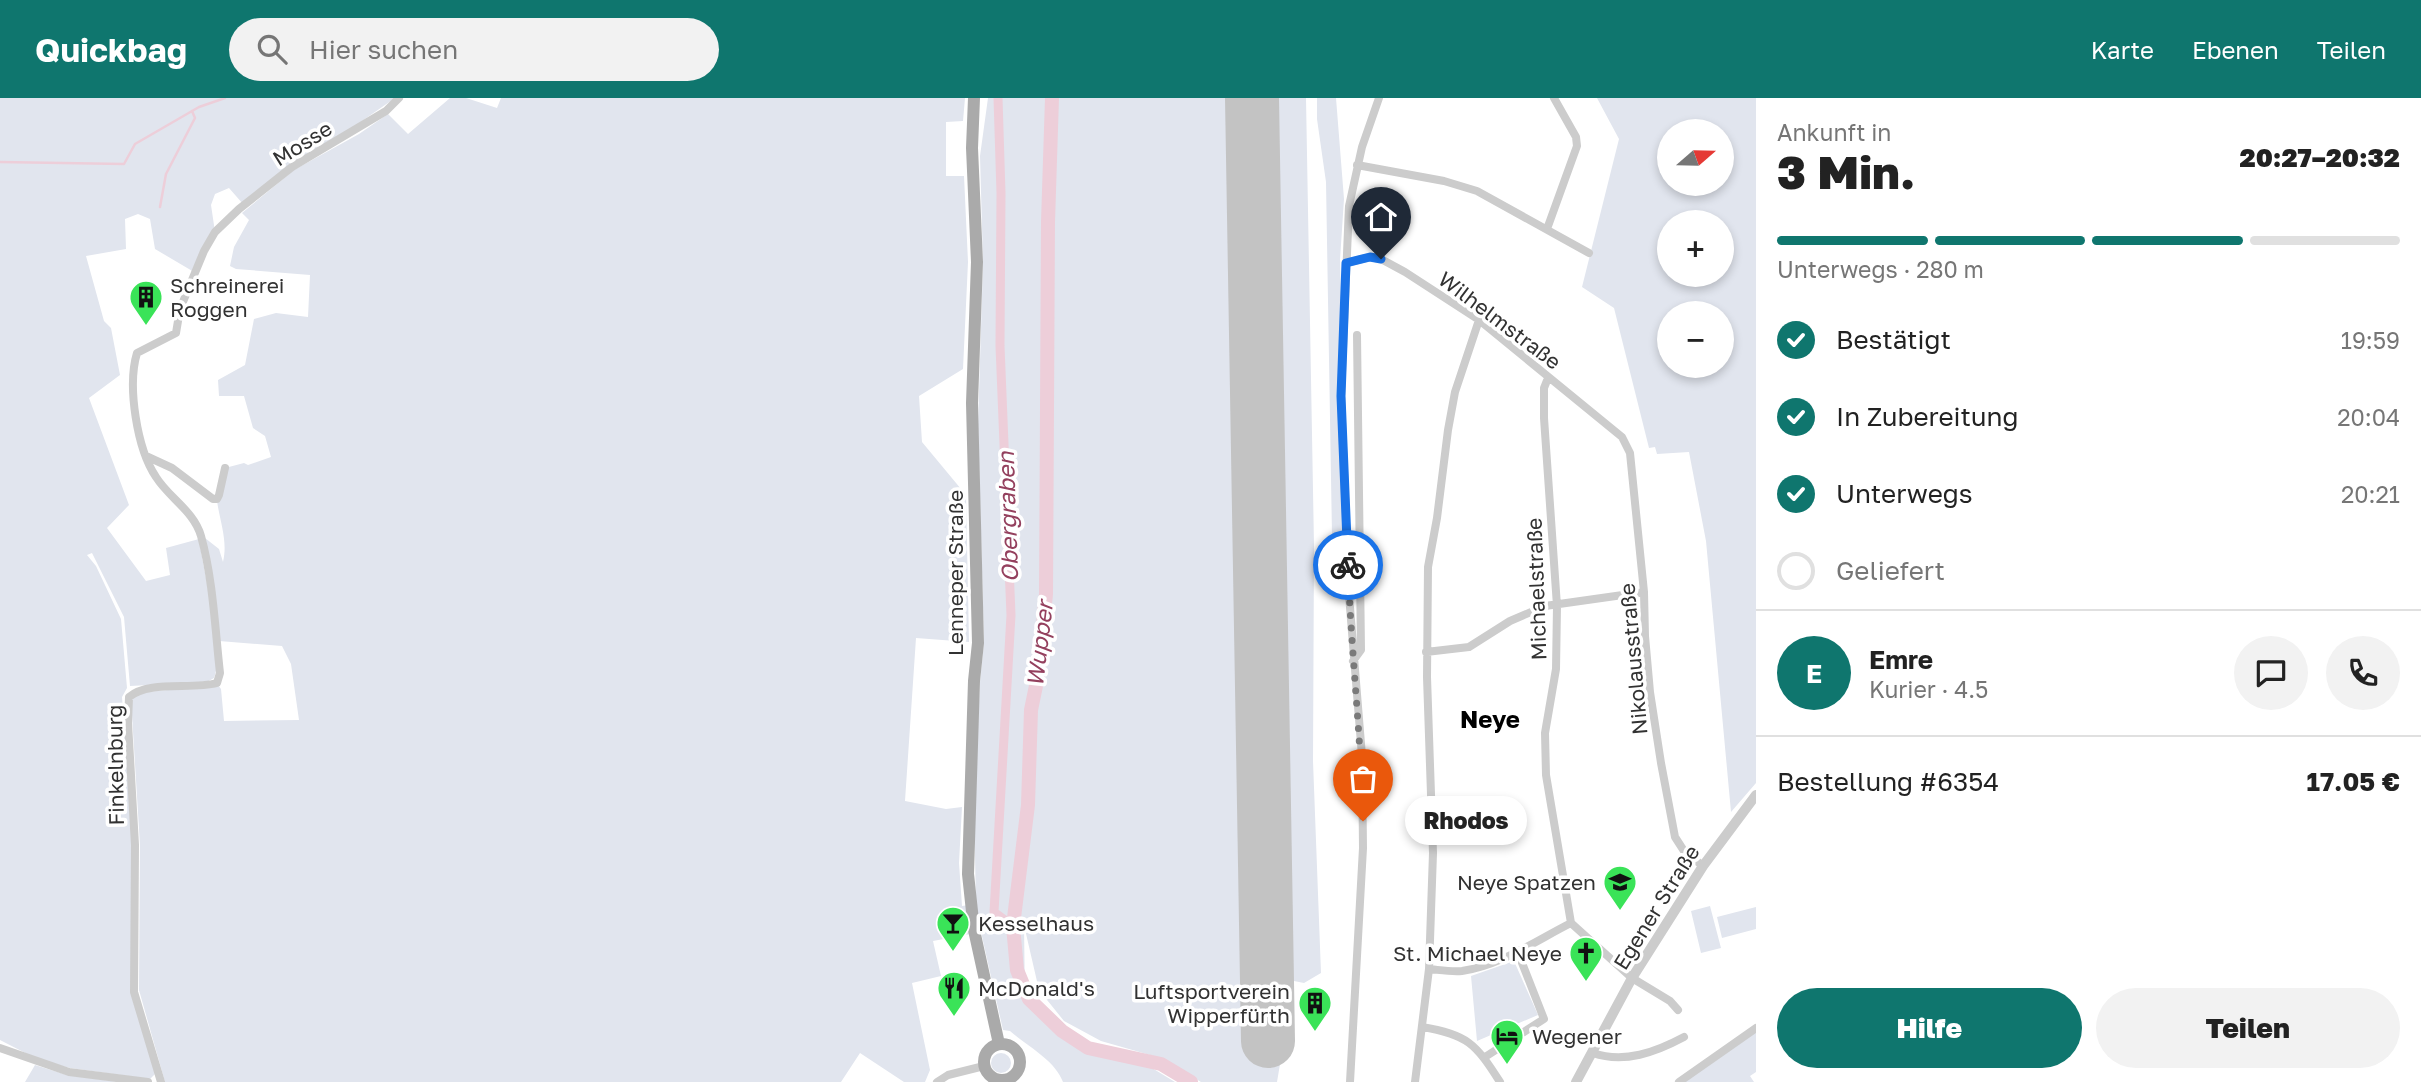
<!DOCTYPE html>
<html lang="de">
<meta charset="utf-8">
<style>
body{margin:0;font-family:"Golos Text",sans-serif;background:#f2f2f2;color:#222;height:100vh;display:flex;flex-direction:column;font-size:26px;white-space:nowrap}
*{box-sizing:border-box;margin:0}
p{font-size:23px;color:#767676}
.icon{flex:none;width:38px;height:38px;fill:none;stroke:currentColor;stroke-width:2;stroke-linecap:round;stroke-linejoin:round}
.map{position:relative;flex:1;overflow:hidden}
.drawer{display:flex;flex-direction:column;background:#fff;width:665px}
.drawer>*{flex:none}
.needle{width:46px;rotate:70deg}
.buttons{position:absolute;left:1657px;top:21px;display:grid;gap:14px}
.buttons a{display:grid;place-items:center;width:77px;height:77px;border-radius:50%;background:#fff;box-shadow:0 4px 10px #0003;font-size:35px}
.pin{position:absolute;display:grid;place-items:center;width:60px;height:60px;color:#fff;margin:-72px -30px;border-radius:50% 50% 50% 0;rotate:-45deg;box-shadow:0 0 7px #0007}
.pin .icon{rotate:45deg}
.courier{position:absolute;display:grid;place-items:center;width:70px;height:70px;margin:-35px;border:5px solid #1a73e8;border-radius:50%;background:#fff;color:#222;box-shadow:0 2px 9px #0007}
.bubble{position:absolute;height:49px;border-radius:24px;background:#fff;box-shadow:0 4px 10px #0003;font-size:23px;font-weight:800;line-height:49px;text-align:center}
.summary em{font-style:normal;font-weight:800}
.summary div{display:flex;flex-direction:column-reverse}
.summary{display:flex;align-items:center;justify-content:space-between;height:119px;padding:0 21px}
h1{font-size:46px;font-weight:800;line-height:52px}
.bar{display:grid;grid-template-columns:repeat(4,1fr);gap:10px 7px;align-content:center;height:84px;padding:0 21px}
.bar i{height:9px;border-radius:5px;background:#e0e0e0}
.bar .selected{background:#0f766e}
.bar p{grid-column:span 4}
.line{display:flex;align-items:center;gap:18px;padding:0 21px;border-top:2px solid #e0e0e0}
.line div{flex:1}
.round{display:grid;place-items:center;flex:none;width:74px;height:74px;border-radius:37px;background:#f2f2f2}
ol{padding:0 21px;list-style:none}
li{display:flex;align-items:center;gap:21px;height:77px}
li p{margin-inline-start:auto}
li .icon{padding:7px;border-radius:50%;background:#0f766e;color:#fff;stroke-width:4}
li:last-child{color:#767676}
li i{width:38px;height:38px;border:4px solid #e0e0e0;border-radius:50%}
.primary-button{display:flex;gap:14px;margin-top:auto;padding:14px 21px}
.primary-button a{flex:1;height:80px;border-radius:42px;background:#0f766e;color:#fff;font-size:28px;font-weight:800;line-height:80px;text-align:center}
.primary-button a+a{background:#f2f2f2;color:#222}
header{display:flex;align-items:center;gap:42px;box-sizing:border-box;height:98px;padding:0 35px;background:#0f766e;color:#fff}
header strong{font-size:33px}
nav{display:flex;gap:38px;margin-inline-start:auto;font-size:24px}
.search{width:490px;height:63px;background:#f2f2f2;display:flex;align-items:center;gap:18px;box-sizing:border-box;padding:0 24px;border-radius:38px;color:#767676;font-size:26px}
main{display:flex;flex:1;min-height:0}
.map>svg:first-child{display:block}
.green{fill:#e1e5ee;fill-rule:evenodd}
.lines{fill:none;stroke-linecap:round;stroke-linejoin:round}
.stream{stroke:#edced9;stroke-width:2.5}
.canal{stroke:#edced9;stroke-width:9}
.river{stroke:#edced9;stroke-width:14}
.runway{stroke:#c3c3c3;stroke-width:54}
.minor{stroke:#ccc;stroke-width:8}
.tertiary{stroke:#ccc;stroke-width:10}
.primary{stroke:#aaa;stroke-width:12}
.done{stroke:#7a7a7a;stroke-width:7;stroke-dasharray:0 12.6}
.route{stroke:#1a73e8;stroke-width:9}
.labels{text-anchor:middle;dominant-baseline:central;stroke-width:7;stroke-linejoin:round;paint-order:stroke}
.street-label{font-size:21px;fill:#323232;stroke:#fff}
.poi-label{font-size:21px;fill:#323232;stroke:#fff;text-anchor:start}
.water-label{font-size:23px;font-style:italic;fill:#94405e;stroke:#fff}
.quarter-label{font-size:24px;font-weight:bold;fill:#000;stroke:#fff}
</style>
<header>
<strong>Quickbag</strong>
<div class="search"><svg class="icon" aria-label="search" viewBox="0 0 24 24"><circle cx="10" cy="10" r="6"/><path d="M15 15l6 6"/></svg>Hier suchen</div>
<nav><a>Karte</a><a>Ebenen</a><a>Teilen</a></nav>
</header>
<main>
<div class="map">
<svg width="1756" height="984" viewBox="0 0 1756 984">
<rect width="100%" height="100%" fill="#fff"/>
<!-- green -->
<path class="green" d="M0 0H395L243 106 229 90 215 96 211 107 215 134 194 174 155 151 150 121 138 116 125 121 126 151 86 158 104 223 111 230 120 277 89 300 129 407 107 430 146 483 170 477 166 450 199 441C203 470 224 557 214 580L207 584 130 588 124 519 92 455 87 457 96 468 121 521 127 590 122 599 133 747 132 894 155 976 150 981 70 970 39 962 0 942Z
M450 0H466L497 10 501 0H965L963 23 946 24V78H964L968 164 963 271 919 298 922 344 966 397 969 544 916 540 905 703 946 711 962 709 959 765 962 808 976 806 974 709 980 584 984 545 978 327 983 165 980 58 988 0H1306L1314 448 1313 663 1321 875 1304 885 1294 883 1277 984H1201L1164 961 1101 943 1064 923 1039 892 1024 827 1025 904 1066 937 1094 953 1134 959 1175 984H1063C1055 962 1027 948 1010 933L1003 932 981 834 933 843 941 878 912 885 930 972 925 984H904L860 955 841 984H165L139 892 140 747 131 601 137 595 218 587 221 591 224 623 299 622 291 566 282 548 219 543 205 440 219 451 223 464C228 443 220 424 217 403 216 393 222 380 225 370L244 365 248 367 271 359 265 338 253 330 244 298H219L218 282 245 267 254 221 276 215 308 219 310 177 236 171 230 168 234 149 249 122 242 115 294 72 359 36 388 16 408 36Z
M1317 0H1336L1344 101 1340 162 1349 497H1333L1326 84 1317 21Z
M1597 0H1756V685L1731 714 1706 443 1689 354 1657 356 1655 349 1649 350 1614 210 1582 189 1619 41ZM1670 33H1722V86H1670ZM1670 124H1722V177H1670ZM1670 215H1722V268H1670Z
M1710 808 1721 850 1701 855 1691 813Z
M1756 809V831L1722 840 1717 819Z
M1514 863 1538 917 1477 943 1471 878Z
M1756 930V974L1750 978 1754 984H1679Z
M991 965a10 10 0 1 1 20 0a10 10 0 1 1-20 0Z
M35 967 67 977 119 984H25Z"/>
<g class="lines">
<!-- stream -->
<path class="stream" d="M0 64 124 66 135 46 199 9 225 0
M160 109 166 76 195 20 192 13"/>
<!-- canal -->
<path class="canal" d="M998 0 1001 95 1000 248 1011 517 994 814 1013 828"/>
<!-- river -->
<path class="river" d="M1052 0 1048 124 1046 496 1038 578 1031 612 1028 707 1013 828 1017 872 1029 901 1062 933 1088 950 1161 966 1191 984"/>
<!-- runway -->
<path class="runway" d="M1252 0 1268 943"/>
<!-- minor -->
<path class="minor" d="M1357 67 1444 83 1477 93 1589 155
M1547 131 1577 48 1576 39 1554 0
M1346 165 1370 159 1381 161 1405 174 1479 222 1622 339 1630 355 1644 494 1645 538 1650 594 1661 665 1675 739 1684 753 1703 768
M1548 280 1544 290V320L1557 508 1556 571 1545 635 1546 677 1571 825 1632 880 1670 903 1678 912
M146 358 172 370 213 401H217L219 397 225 370
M1426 554 1469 549 1510 523 1545 508 1644 494
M1353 563 1361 552 1357 237
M1429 871C1440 872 1451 874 1462 873 1500 868 1537 842 1571 825
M1422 929C1467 936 1476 946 1500 984
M0 950 69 974 148 984
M1593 955C1624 966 1656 954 1684 939
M1485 959 1544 921 1517 852
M161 984 134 894 135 747 128 625 129 599C149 582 191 592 217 585L220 575C215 530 213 481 201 438 194 413 169 400 156 379 137 351 127 288 137 255L176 235 180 211 204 153 215 134 239 111 292 69 386 13 399 0
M937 984 948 977 984 968
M1350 984 1363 750 1362 658 1349 497 1341 298 1349 108 1362 49 1379 0
M1415 984 1429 871 1433 755 1427 579 1428 469 1437 420 1448 332 1455 294 1479 222
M1679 984 1756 930"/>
<!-- tertiary -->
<path class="tertiary" d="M1576 984 1632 880 1703 768 1756 697"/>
<!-- primary -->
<path class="primary" d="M974 0 972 50 977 164 972 305 978 545 974 583 968 776 974 832 999 946
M984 964a18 18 0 1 1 36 0a18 18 0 1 1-36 0Z"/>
</g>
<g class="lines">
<!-- done -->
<path class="done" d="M1348 467C1351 553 1361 637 1363 723"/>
<!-- route -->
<path class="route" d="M1348 467 1341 298 1346 165 1370 159 1381 161"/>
</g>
<!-- icons -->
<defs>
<symbol id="building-pin" viewBox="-11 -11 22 30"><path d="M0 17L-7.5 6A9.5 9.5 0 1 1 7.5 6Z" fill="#3ae358" stroke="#fff"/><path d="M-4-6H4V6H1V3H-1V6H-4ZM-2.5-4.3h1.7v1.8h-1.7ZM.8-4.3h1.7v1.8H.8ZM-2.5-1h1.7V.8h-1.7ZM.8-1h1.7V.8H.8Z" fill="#111"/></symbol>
<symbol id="school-pin" viewBox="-11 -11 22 30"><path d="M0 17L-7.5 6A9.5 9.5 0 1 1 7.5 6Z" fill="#3ae358" stroke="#fff"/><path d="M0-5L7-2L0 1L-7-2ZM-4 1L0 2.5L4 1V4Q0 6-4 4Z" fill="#111"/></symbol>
<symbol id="bar-pin" viewBox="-11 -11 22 30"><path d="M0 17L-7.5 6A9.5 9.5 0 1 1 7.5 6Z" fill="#3ae358" stroke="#fff"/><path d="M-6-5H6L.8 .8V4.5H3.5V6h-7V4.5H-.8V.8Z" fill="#111"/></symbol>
<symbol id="church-pin" viewBox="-11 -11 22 30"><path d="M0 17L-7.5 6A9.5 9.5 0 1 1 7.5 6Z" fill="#3ae358" stroke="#fff"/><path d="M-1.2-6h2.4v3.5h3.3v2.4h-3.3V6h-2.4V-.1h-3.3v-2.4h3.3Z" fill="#111"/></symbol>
<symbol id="restaurant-pin" viewBox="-11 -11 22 30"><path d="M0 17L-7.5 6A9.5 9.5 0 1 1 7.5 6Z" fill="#3ae358" stroke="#fff"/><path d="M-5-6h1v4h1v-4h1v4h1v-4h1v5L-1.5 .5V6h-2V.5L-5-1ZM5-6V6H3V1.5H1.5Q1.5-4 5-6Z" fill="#111"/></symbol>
<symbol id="hotel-pin" viewBox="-11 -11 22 30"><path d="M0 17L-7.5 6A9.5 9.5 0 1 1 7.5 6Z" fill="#3ae358" stroke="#fff"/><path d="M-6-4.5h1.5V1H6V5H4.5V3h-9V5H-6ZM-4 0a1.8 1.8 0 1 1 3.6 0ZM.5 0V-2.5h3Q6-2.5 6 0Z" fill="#111"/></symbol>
</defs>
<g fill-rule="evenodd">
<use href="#building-pin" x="127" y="180" width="38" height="52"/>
<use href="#school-pin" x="1601" y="765" width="38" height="52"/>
<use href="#bar-pin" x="934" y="806" width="38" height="52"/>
<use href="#church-pin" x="1567" y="836" width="38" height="52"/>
<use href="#restaurant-pin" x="935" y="871" width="38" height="52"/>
<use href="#building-pin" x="1296" y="886" width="38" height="52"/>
<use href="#hotel-pin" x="1488" y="919" width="38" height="52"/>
</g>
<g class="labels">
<!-- street labels -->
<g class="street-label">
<text transform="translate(302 45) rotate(-32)">Mosse</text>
<text transform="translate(1500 222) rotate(37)">Wilhelmstraße</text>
<text transform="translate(955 475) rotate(-90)">Lenneper Straße</text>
<text transform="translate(1536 491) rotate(-92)">Michaelstraße</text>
<text transform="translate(1633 561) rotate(-95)">Nikolausstraße</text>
<text transform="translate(115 667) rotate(-91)">Finkelnburg</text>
<text transform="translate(1656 809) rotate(-58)">Egener Straße</text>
</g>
<!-- poi labels -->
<g class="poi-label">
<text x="170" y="187">Schreinerei<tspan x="170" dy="24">Roggen</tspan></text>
<text x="1596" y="784" text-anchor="end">Neye Spatzen</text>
<text x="978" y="825">Kesselhaus</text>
<text x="1562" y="855" text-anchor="end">St. Michael Neye</text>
<text x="978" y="890">McDonald's</text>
<text x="1290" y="893" text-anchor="end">Luftsportverein<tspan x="1290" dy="24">Wipperfürth</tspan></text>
<text x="1532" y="938">Wegener</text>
</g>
<!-- water labels -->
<g class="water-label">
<text transform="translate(1007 419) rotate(-92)">Obergraben</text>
<text transform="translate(1039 546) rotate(-83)">Wupper</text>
</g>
<!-- quarter labels -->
<g class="quarter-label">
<text x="1490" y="620">Neye</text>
</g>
</g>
</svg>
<div class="buttons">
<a><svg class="needle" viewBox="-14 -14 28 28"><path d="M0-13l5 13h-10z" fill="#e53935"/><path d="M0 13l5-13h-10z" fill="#767676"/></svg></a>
<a>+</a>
<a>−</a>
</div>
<div class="pin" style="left:1363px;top:723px;background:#ea580c"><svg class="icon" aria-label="bag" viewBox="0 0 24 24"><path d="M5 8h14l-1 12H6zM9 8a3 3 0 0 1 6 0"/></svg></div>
<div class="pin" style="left:1381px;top:161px;background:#1f2937"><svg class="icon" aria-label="home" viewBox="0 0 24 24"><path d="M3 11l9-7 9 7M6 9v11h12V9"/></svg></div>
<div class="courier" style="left:1348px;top:467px"><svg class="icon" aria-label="bike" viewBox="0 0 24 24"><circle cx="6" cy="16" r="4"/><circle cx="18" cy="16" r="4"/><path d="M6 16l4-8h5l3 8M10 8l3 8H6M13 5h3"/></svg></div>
<div class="bubble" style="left:1405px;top:698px;width:122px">Rhodos</div>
</div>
<section class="drawer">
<div class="summary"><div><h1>3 Min.</h1><p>Ankunft in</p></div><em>20:27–20:32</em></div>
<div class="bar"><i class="selected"></i><i class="selected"></i><i class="selected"></i><i></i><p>Unterwegs · 280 m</p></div>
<ol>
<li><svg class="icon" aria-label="check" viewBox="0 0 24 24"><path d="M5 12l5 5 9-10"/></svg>Bestätigt<p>19:59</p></li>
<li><svg class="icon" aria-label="check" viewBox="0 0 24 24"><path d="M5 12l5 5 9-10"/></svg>In Zubereitung<p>20:04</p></li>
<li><svg class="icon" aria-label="check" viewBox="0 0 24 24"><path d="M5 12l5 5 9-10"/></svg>Unterwegs<p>20:21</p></li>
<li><i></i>Geliefert</li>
</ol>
<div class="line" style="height:126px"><b class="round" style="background:#0f766e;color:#fff">E</b><div><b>Emre</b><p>Kurier · 4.5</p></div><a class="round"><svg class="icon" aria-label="chat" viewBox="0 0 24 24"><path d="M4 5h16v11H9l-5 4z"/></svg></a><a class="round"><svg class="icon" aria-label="phone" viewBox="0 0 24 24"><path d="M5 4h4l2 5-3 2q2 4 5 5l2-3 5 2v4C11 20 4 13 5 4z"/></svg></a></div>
<div class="line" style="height:91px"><div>Bestellung #6354</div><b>17.05 €</b></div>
<div class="primary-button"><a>Hilfe</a><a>Teilen</a></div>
</section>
</main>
